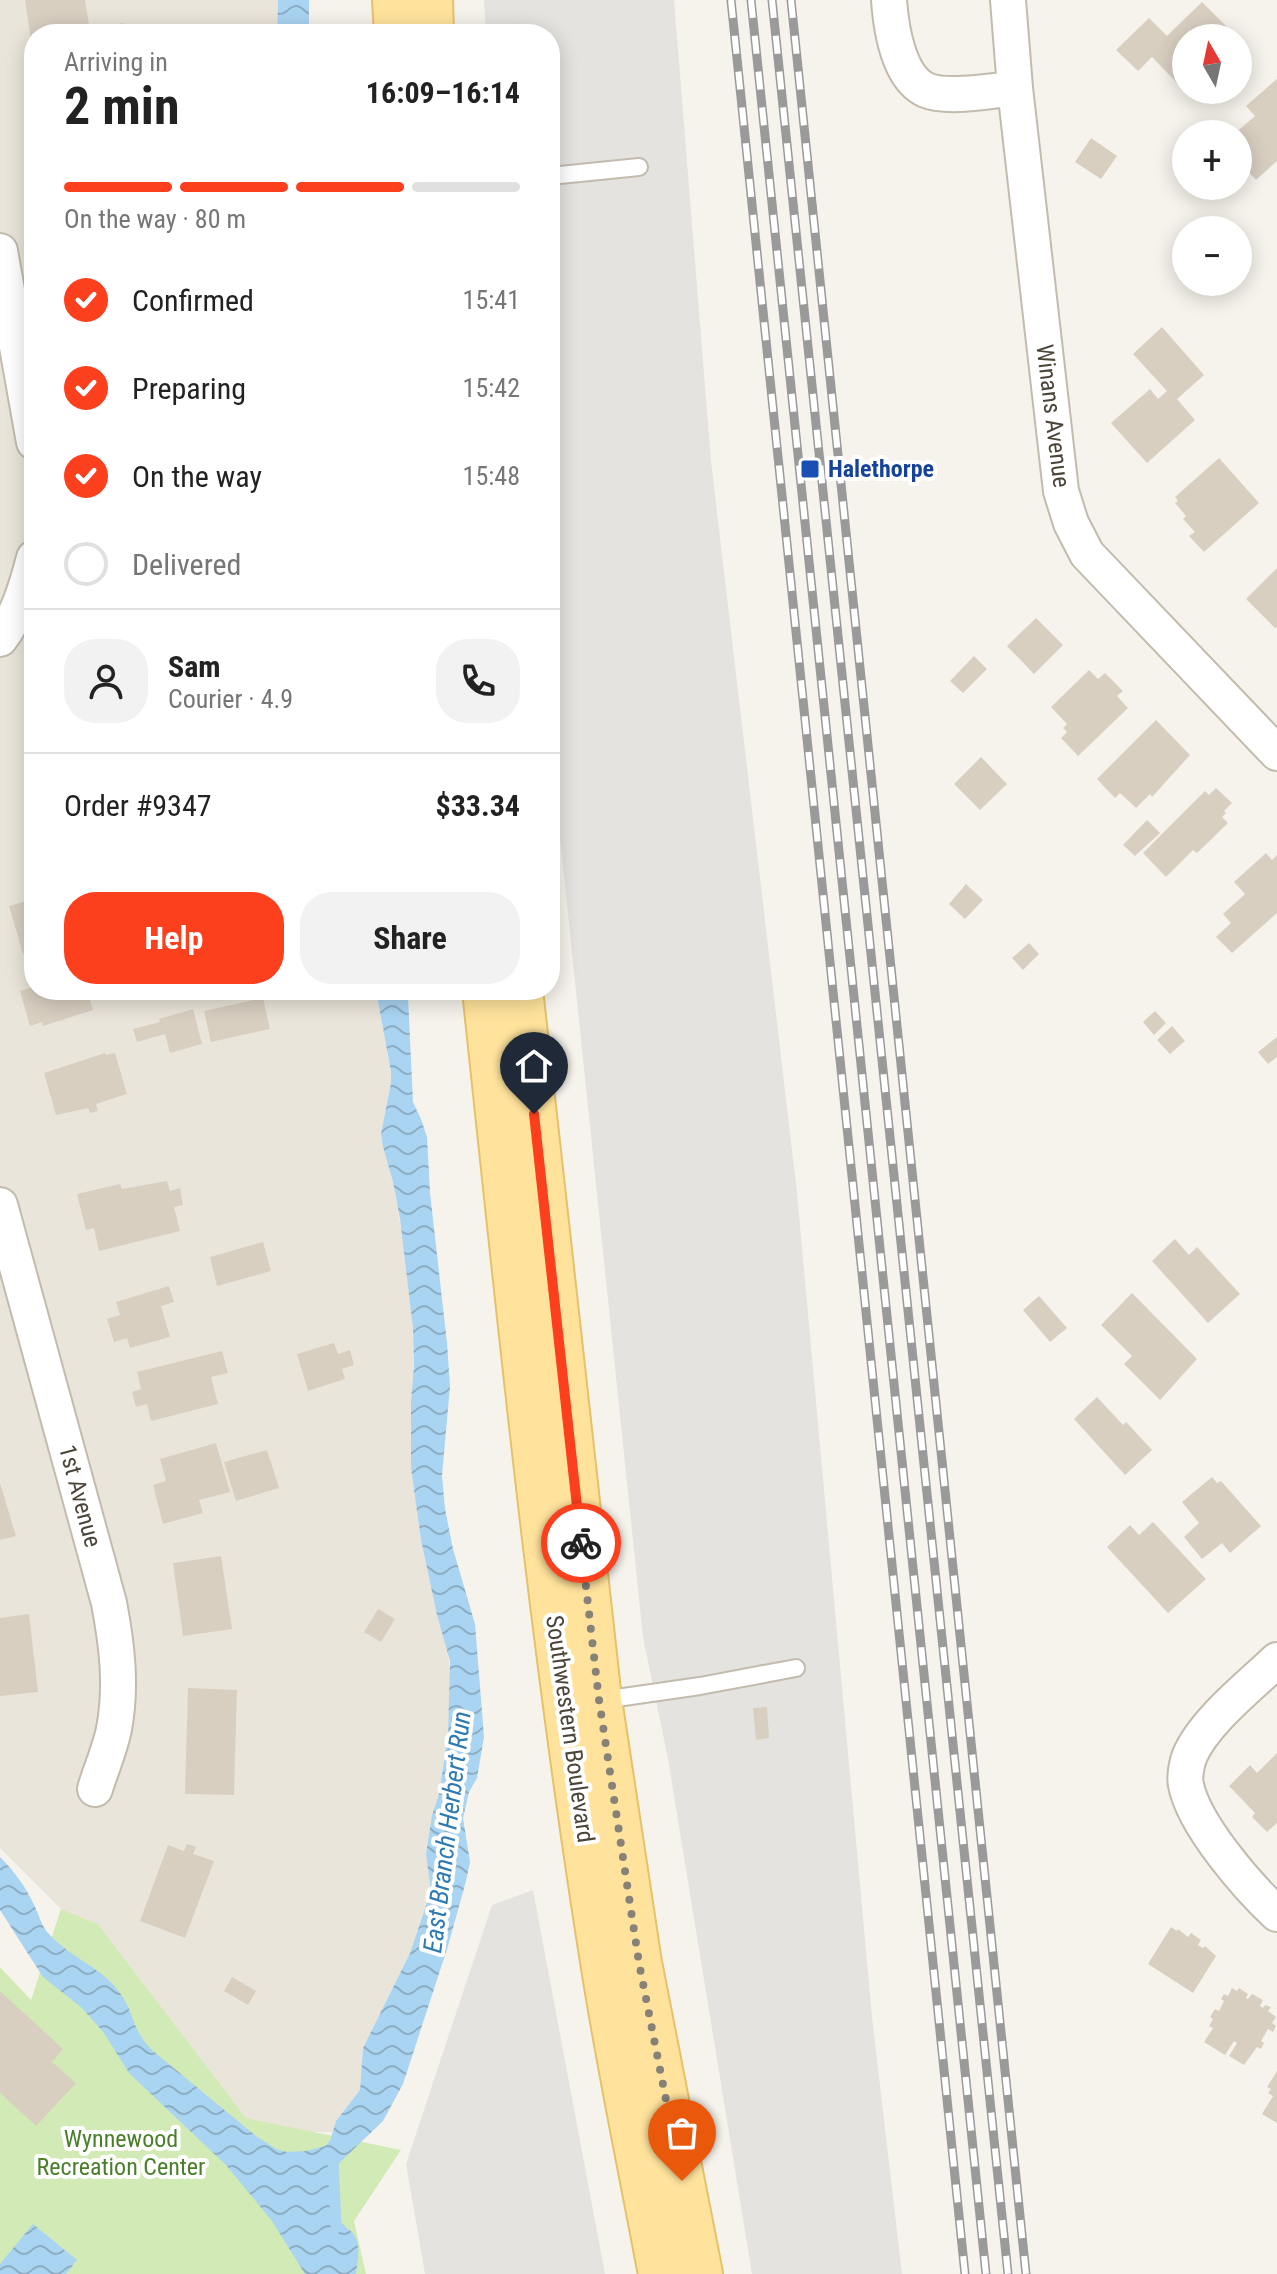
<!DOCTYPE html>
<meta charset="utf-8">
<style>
body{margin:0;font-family:"Roboto Condensed",sans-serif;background:#f2f2f2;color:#222;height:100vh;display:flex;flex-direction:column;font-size:30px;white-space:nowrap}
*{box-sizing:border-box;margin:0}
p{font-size:26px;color:#767676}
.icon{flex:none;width:44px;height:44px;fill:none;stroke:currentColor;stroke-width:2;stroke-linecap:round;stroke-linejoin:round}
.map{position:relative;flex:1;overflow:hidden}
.panel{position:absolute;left:24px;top:24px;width:536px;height:976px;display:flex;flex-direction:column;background:#fff;border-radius:32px;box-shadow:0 4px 20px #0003}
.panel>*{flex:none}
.needle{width:52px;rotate:351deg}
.tools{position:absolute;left:1172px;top:24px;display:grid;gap:16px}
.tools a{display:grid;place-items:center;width:80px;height:80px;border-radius:50%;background:#fff;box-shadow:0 4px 20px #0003;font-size:40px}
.pin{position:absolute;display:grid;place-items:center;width:68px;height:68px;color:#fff;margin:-82px -34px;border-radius:50% 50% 50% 0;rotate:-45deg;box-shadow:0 0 8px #0007}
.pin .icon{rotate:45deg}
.courier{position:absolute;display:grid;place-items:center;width:80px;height:80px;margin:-40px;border:6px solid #fc3f1d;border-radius:50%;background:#fff;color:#222;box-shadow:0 2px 10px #0007}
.summary em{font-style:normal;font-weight:700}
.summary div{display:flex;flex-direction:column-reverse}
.summary{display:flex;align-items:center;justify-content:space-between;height:136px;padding:0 40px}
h1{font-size:52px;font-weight:700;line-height:60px}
.bar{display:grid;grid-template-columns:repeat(4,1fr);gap:12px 8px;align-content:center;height:96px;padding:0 40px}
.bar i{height:10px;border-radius:6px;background:#e0e0e0}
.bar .current{background:#fc3f1d}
.bar p{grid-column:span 4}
.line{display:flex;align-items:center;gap:20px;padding:0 40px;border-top:2px solid #e0e0e0}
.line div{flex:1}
.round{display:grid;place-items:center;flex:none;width:84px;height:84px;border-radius:32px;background:#f2f2f2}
ol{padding:0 40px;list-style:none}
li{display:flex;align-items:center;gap:24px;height:88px}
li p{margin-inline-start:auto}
li .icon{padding:8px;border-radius:50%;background:#fc3f1d;color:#fff;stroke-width:4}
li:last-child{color:#767676}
li i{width:44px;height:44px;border:4px solid #e0e0e0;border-radius:50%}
.button{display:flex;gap:16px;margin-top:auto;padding:16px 40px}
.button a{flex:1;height:92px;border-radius:32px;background:#fc3f1d;color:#fff;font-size:32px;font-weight:700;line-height:92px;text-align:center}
.button a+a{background:#f2f2f2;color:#222}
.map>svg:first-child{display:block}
.residential{fill:#eae5da}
.green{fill:#d2eab5}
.parking{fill:#e5e3e0}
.water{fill:url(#water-waves)}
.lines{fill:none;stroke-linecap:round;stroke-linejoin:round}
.stream{stroke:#a9d4f2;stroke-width:11}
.building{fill:#d8cfc1}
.service-casing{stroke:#c2bbae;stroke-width:20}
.minor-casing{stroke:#c2bbae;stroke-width:38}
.primary-casing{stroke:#e6c16a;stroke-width:48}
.service{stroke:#fff;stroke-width:16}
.minor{stroke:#fff;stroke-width:34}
.primary{stroke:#ffe39c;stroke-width:44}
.rail-casing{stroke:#9a9a9a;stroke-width:9}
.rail{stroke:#fff;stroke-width:6;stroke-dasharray:18;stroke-linecap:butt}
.done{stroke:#878178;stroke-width:8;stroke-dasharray:0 14.4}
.route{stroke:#fc3f1d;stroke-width:10}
.transit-dot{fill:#1a4fb4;stroke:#fff;stroke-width:3}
.labels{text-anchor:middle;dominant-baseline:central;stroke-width:8;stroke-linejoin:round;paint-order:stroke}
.street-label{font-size:24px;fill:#4b4439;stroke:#fff}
.transit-label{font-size:24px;font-weight:bold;fill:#164399;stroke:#fff;text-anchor:start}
.park-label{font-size:24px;fill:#4a7f2a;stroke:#fff}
.water-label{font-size:26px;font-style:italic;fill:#2e7ab2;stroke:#fff}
</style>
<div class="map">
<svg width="1277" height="2274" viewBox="0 0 1277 2274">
<defs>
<pattern id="water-waves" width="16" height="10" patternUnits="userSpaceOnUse" patternTransform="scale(2)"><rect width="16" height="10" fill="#a9d4f2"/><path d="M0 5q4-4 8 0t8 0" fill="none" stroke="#8caec5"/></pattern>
</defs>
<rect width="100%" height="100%" fill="#f6f3ec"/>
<!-- residential -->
<path class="residential" d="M0 0H278L277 34H34V990H376L391 1072V1083L381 1134 383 1147 393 1182 408 1270 413 1328 414 1366 411 1401V1468L421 1540 437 1615 448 1650 450 1678 448 1735 439 1794 432 1815 426 1853 430 1884 429 1897 410 1953 363 2048 360 2090 336 2121 334 2132H310L246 2118 98 1924 61 1909 0 1848Z"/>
<!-- green -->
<path class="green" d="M61 1909 98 1924 246 2118 401 2150 354 2221 366 2274H0V1967L31 2000Z"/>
<!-- parking -->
<path class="parking" d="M484 0H674L711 461 797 1193 872 2017 902 2274H752L668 1759 643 1637 550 741V34H486Z
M533 1890 605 2274H425L406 2164 492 1905Z"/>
<!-- water -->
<path class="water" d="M278 0H309V34H277Z
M376 990H407L408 997 413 1102 421 1119 427 1137 430 1193 447 1343 450 1386 442 1476 445 1509 453 1549 475 1624 484 1737 477 1778 469 1792 463 1818 470 1862 466 1881 448 1946 403 2084 383 2121 333 2169C330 2187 328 2210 342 2223 346 2228 352 2231 355 2236 361 2247 357 2263 356 2274H305L272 2221 226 2165 129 2073 104 2033 82 2008 43 1977 0 1910V1857C15 1872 26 1887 35 1907 40 1917 41 1926 49 1934 69 1957 103 1968 120 1993 135 2014 131 2029 153 2051L256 2136 276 2149 287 2152 306 2151 325 2146 330 2141 336 2121 360 2090 363 2048 410 1953 429 1897 430 1884 426 1854 432 1815 439 1794 448 1735 450 1661 437 1615 421 1540 411 1468V1401L414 1366 413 1328 400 1219 393 1182 383 1147 381 1134 391 1083V1072Z
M33 2224 77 2260 66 2274H0V2264Z"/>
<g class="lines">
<!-- stream -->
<path class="stream" d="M333 2158 336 2228"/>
</g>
<!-- building -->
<path class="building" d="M25 0H85L90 31 72 34H34V40H31Z
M1202 2 1236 36 1234 38H1186V83L1181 87 1152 57 1138 71 1116 50 1149 18 1167 36Z
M124 23 126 34H95L94 28Z
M1277 79V161L1256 180 1238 160V134H1234L1255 116 1246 106Z
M1091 138 1117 156 1101 179 1075 162Z
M1162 327 1204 375 1177 399 1195 420 1147 463 1111 423 1150 389 1158 399 1167 391 1133 354Z
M1219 458 1259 503 1204 552 1189 536 1195 532 1183 519 1186 516 1175 503 1178 501 1175 497Z
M1277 568V627L1275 628 1246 599Z
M1036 618 1063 645 1034 674 1007 646Z
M974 656 987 669 963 693 950 681Z
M1089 670 1098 679 1105 673 1123 691 1117 696 1128 708 1078 756 1061 738 1067 732 1063 728 1067 724 1051 707Z
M1156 720 1190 755 1152 797 1150 794 1136 808 1120 793 1115 798 1097 779Z
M981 757 1007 784 980 810 954 784Z
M1216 788 1232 803 1224 811 1226 813 1222 817 1228 823 1197 853 1193 850 1166 877 1143 853 1205 791 1209 795Z
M1147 820 1160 833 1135 856 1123 845Z
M1266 853 1272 860 1277 855V913L1232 953 1216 937 1231 923 1223 914 1245 894 1234 882Z
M966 884 983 900 965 919 949 904Z
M34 899V950L23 954 9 906Z
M1029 943 1039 954 1023 970 1012 958Z
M34 982V990H93L95 998 90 1000 93 1010 43 1026 42 1022 30 1026 20 991 30 988 29 984Z
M263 998 270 1029 211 1042 204 1011Z
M193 1009 202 1044 170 1053 165 1034 137 1042 133 1029 160 1022 159 1019Z
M1155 1011 1166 1023 1154 1035 1143 1022Z
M1172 1026 1185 1041 1170 1054 1157 1040Z
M1277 1037V1057L1268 1064 1258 1052Z
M105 1053 106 1055 115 1053 127 1094 96 1104 98 1111 90 1113 88 1108 56 1115 44 1073Z
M167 1181 170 1191 180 1188 183 1205 174 1207 180 1231 99 1251 94 1228 86 1230 77 1194 120 1184 122 1189Z
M1175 1239 1189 1255 1197 1247 1240 1294 1208 1323 1152 1261Z
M263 1242 271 1271 217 1286 210 1257Z
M169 1286 174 1302 161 1306 170 1337 130 1348 127 1338 114 1342 107 1319 120 1315 116 1302Z
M1132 1293 1197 1359 1160 1400 1124 1364 1132 1356 1101 1325Z
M1039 1296 1067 1328 1050 1342 1023 1310Z
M334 1343 338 1354 350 1350 354 1365 342 1369 345 1379 308 1391 297 1354Z
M222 1351 228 1373 211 1377 218 1404 151 1421 147 1404 136 1407 132 1392 141 1389 137 1372Z
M1097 1397 1123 1425 1126 1422 1152 1450 1125 1475 1074 1419Z
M216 1443 230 1492 199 1500 203 1513 163 1524 153 1485 166 1481 160 1459Z
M267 1450 279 1488 236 1501 224 1462Z
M1212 1477 1217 1483 1221 1481 1261 1526 1230 1553 1222 1543 1202 1559 1184 1537 1199 1523 1182 1502Z
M0 1483 16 1536 0 1540Z
M1153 1522 1206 1579 1168 1613 1107 1547 1130 1525 1139 1535Z
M221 1556 232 1629 183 1636 173 1563Z
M378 1609 395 1619 381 1642 364 1632Z
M29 1614 38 1692 0 1696V1618Z
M188 1688 237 1690 234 1795 185 1794Z
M767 1707 769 1738 756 1740 753 1708Z
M1277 1753V1823L1267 1832 1252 1817 1255 1813 1229 1786 1250 1765 1257 1773Z
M187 1844 196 1847 193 1854 214 1861 185 1938 140 1921 168 1845 184 1851Z
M1171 1927 1177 1931 1178 1929 1188 1937 1191 1933 1201 1940 1198 1945 1203 1948 1205 1946 1216 1956 1193 1993 1148 1964Z
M232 1977 256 1991 248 2005 224 1991Z
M1232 1988 1237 1991 1239 1988 1248 1994 1246 1998 1248 1999 1252 1994 1263 2000 1260 2006 1263 2008 1265 2005 1271 2007 1268 2011 1276 2017 1272 2023 1276 2026 1273 2032 1268 2029 1261 2041 1264 2043 1261 2049 1257 2047 1244 2065 1229 2056 1237 2043 1234 2041 1225 2055 1204 2042 1213 2028 1209 2026 1213 2019 1210 2017 1215 2009 1219 2011 1224 2001 1221 1999 1224 1994 1228 1996Z
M0 1991 63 2049 52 2062 76 2083 36 2126 0 2093Z
M1277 2071V2123L1262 2114 1273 2096 1268 2093 1271 2089 1267 2087Z"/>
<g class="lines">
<defs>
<path id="service" d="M550 176 639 167
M603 1700 700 1686 796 1668"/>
<path id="minor" d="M889 0C891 27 898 77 926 90 946 99 993 91 1015 88
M1008 0 1015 88 1061 491 1071 523 1087 554 1277 753
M0 251 34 442
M0 639C18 616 27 585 34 558
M0 1205 109 1603C117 1645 122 1686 114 1729 110 1749 101 1769 95 1789
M1277 1660C1250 1686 1205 1721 1190 1755 1187 1762 1184 1777 1186 1785 1194 1825 1247 1886 1277 1914"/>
<path id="primary" d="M395 0 397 34
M430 0 431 34
M485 990C520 1316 552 1643 604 1967 620 2069 642 2172 661 2274
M520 990 599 1700 639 1963 700 2274"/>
</defs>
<!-- service casing -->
<use href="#service" class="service-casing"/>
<!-- minor casing -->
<use href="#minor" class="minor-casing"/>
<!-- primary casing -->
<use href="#primary" class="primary-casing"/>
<!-- service -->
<use href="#service" class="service"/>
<!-- minor -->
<use href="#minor" class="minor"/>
<!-- primary -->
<use href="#primary" class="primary"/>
<defs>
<path id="rail" d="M731 0 965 2274
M751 0 986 2274
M772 0 1008 2274
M791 0 1026 2274"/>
</defs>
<!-- rail casing -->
<use href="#rail" class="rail-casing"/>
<!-- rail -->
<use href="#rail" class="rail"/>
</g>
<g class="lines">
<!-- done -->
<path class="done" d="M581 1543 599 1700 639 1963 682 2181"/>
<!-- route -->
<path class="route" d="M534 1114 581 1543"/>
</g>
<!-- markers -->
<rect class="transit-dot" x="800" y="459" width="20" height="20" rx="4"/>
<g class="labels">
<!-- street labels -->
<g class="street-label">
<text transform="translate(1053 416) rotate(83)">Winans Avenue</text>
<text transform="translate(80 1496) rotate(75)">1st Avenue</text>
<text transform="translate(570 1729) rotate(82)">Southwestern Boulevard</text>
</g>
<!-- transit labels -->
<g class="transit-label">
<text x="828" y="469">Halethorpe</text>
</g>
<!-- park labels -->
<g class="park-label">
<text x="121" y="2139">Wynnewood<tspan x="121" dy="28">Recreation Center</tspan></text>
</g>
<!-- water labels -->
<g class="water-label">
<text transform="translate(447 1832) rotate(-83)">East Branch Herbert Run</text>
</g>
</g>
</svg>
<div class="tools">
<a><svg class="needle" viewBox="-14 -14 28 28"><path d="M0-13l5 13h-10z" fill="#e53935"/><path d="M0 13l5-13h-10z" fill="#767676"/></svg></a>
<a>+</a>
<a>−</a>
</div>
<div class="pin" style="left:682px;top:2181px;background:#ea580c"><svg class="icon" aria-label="bag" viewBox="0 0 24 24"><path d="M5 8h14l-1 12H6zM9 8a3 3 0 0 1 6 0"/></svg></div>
<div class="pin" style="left:534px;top:1114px;background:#1f2937"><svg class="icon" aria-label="home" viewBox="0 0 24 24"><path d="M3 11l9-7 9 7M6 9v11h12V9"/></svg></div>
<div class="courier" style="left:581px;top:1543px"><svg class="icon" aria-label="bike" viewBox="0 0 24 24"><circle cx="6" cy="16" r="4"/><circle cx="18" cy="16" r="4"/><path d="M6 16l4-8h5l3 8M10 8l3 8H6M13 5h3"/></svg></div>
<section class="panel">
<div class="summary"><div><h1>2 min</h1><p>Arriving in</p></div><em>16:09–16:14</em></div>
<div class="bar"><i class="current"></i><i class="current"></i><i class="current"></i><i></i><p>On the way · 80 m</p></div>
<ol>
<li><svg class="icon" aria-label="check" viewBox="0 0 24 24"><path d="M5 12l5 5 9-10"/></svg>Confirmed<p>15:41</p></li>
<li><svg class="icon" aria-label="check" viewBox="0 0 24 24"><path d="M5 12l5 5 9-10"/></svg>Preparing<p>15:42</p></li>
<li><svg class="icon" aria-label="check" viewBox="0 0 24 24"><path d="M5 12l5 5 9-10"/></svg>On the way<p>15:48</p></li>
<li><i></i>Delivered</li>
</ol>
<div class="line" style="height:144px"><a class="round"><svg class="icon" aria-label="person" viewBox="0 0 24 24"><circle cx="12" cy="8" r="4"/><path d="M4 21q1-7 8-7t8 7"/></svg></a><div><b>Sam</b><p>Courier · 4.9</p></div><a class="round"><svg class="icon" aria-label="phone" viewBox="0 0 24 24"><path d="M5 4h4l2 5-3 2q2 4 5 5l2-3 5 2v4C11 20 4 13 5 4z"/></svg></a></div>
<div class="line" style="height:104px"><div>Order #9347</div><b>$33.34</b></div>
<div class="button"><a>Help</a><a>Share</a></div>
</section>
</div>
